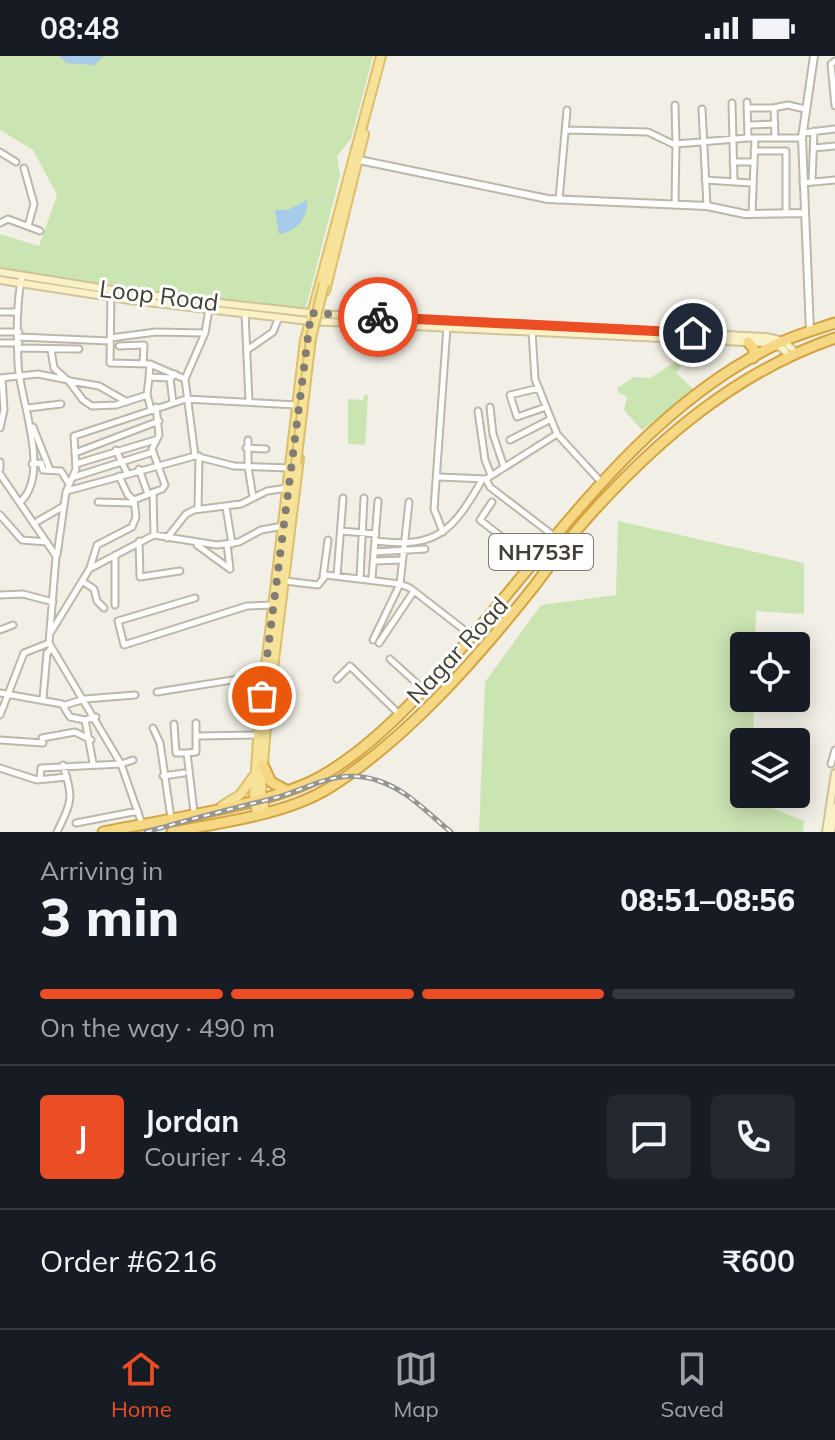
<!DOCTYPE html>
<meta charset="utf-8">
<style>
body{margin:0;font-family:Mulish,sans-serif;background:#242831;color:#f1f3f6;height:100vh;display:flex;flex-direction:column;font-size:30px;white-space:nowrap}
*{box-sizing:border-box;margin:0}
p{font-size:26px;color:#9ea1a6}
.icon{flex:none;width:44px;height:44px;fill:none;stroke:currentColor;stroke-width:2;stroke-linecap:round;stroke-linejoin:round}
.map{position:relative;height:776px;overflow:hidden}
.sheet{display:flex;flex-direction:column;background:#171b24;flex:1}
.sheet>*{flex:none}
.fabs{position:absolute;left:730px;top:576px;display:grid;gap:16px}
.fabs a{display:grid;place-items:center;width:80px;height:80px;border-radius:8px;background:#171b24;box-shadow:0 4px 20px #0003;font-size:40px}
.pin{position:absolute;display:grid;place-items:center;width:68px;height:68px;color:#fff;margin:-34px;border:4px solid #fff;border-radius:50%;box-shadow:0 2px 8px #0007}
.courier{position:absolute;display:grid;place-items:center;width:80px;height:80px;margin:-40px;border:6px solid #eb4d24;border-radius:50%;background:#fff;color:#222;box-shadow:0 2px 10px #0007}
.head em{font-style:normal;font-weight:800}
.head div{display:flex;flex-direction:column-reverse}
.head{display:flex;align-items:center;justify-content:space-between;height:136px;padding:0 40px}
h1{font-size:52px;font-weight:800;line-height:60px}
.bar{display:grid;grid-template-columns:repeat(4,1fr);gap:12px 8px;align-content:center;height:96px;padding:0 40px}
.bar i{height:10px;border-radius:6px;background:#363941}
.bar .active{background:#eb4d24}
.bar p{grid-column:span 4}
.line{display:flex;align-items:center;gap:20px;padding:0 40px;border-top:2px solid #363941}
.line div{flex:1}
.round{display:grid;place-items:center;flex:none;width:84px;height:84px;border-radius:8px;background:#242831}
.status{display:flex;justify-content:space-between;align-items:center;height:56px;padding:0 40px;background:#171b24;direction:ltr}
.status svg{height:22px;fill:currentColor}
.dock{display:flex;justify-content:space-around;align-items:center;height:112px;border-top:2px solid #363941;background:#171b24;font-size:22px;color:#9ea1a6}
.dock a{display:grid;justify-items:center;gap:4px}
.dock .active{color:#eb4d24}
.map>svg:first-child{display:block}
.green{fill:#cae4b2}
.water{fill:#a6cbeb}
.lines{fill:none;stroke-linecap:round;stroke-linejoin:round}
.minor-casing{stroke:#bdb7a9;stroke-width:9}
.tertiary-casing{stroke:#bdb7a9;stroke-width:10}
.secondary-casing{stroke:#cfc398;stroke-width:10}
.primary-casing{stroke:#dbbf6b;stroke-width:12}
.trunk-casing{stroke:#d2a440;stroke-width:13}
.minor{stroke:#fff;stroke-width:5}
.tertiary{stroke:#fff;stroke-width:6}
.secondary{stroke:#fbf1c7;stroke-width:6}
.primary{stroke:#f7e29a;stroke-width:8}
.trunk{stroke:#f6d884;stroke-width:9}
.rail-casing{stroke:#959595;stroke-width:5}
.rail{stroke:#fff;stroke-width:2;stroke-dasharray:6;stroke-linecap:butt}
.primary-bridge-casing{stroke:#dbbf6b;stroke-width:12;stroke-linecap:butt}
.primary-bridge{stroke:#f7e29a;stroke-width:8}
.done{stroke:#817d74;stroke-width:8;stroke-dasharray:0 14.4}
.route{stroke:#eb4d24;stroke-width:10}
.labels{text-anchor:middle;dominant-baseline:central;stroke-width:6;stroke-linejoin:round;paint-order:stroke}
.shield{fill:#fff;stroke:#7c7972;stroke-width:2}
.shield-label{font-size:22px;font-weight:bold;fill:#443f36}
.street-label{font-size:24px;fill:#443f36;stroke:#fff}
</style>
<div class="status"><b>08:48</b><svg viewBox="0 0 49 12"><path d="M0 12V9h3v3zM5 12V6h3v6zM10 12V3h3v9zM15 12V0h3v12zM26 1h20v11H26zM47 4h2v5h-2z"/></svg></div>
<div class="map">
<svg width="835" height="776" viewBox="0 0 835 776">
<rect width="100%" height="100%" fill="#f2efe6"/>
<!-- green -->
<path class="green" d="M0 0H373L351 83 337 100 340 120 306 251 295 253 0 214V178L39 190 57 139 33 94 0 74Z
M675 306 681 310 676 317 693 333 642 374 624 354 627 341 618 336 617 332 634 321 650 322Z
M364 339H368L365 389 348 388V343L363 344Z
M618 465 804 507V558L756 555 755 590H744V642H754L753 686H744V738H752V744L804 765 803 776H479L485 626 541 549 616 539Z"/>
<!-- water -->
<path class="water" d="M59 0H104L94 9 67 7Z
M307 144C309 161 296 176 279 178L275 154H288Z"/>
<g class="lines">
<defs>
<path id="minor" d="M835 5 831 8 835 50
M747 46 748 82
M732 47 734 125
M675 49 676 88
M747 52H774L775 82
M773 52 788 49 805 53
M702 53 707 150
M748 69 775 68
M567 74 648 76 675 89
M802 77 835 73
M814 92 835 90
M754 95H786V157
M0 96 16 106
M733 106H751
M24 112 34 148 28 170
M705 124 751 127
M812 126 814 75
M803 127 835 124
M559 144 567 54
M675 149 676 88 748 82H802
M752 158 755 82
M0 167 8 163 40 175
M111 234 110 307 150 308
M0 256H18
M245 257 249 345
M532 275 535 323 557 378 601 426
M0 276H19
M19 281 110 285
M110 282 156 276 205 277
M0 287H19
M119 290 144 289 143 307
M19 292 79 293
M51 294 54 312 66 323
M247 294 273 276 279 261
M175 318 171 322 149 321 150 308 185 323
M149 321 147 339 151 353
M0 322 38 318 68 324 83 344 92 350 116 349 147 339
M170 322 173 347
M70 325 99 330 127 346
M539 332 510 339 517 361 546 351
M490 351 493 378 504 411
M28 352 61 348
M478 355 485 404 491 419
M33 371 50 414
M0 372 4 354 2 322
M248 384V411L253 441
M510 384 551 363
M246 392 266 393
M116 394 127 417
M75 397 159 365
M195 400 185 323 205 277 209 253
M0 406V413
M32 408 41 407 43 414 61 415 69 428
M76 408 155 384
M139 413 148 438
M0 418 56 500 49 587 121 708 142 768
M119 420 128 439 134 444
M74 421 153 396
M439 421 486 423 557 378
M486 423 490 431 554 480
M67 435 195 400 234 410 290 412
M153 436 154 479
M20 446C52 418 19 342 18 307 17 279 16 248 22 220
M98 446 133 447
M492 446 480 464 534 506
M226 451 232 488
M198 453 199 400
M0 459 22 484 47 486
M38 465 64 450
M341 475 376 478
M443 476 434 453 447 271
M167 482 186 458 194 454 241 448 267 435 288 432
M139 485 140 521 180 515
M375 485C437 493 453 475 482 424
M227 488 230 513
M197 489 230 513
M374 496 425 493
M57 499 66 436 76 413 74 380 186 343 297 349
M374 505 402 504
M91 512 154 479 217 489 239 486 261 474 283 470
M337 520 343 442
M323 521 328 484
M360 522 364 442
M372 522 378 445
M82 525 94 533 97 545 104 552
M285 525 318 529 326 519 400 528 410 532 472 580
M0 539 23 538 53 546
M195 542 118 565 124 589 247 550 272 549
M115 549V499
M0 574 13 569
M51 576 90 512 97 489 132 471 136 461 134 444 162 433 165 429 152 393 159 379 156 351
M373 584 400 528 409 446
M379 587 414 535
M390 603 423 633
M337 623 350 610 398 657
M157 636 264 619
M0 637 62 648 70 661 85 664 96 661
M43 643 47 597 52 592
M65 649 85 643 135 639
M0 659 24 597 49 587
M85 664 93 707
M174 668 176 697H187L194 756
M153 672 160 687 171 762
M197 680 258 679
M0 684 43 687 42 682 75 676 91 684
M187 697 196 696V667
M831 708 835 694
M0 712 37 724 67 721
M163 720 184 717
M40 723 41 712 121 708 133 704
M76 767 138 755
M57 776C73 743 73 743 63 709"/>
<path id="tertiary" d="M359 104 548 143 707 150 745 158 803 157
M810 275 802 82 814 0"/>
<path id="secondary" d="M0 216 131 237 319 258 766 281 784 285 795 296
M0 224 130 244 309 265 766 287 782 292 788 299
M826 776 835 717
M831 776 835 751"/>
<path id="primary" d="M325 235 364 78
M222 750 240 739 253 721
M265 755 261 735 266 669 299 402
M257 757 254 743 259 668 305 284 381 0"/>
<path id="trunk" d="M748 286 754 293 753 302
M263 709 271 726 286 734
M103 776C162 764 270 749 320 721 373 691 418 641 458 596 554 488 639 356 773 290 792 280 814 274 835 267
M172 776C222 766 285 759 329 732 405 684 472 608 528 538 548 513 566 485 588 461 657 384 736 316 835 282"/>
</defs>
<!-- minor casing -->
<use href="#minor" class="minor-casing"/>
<!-- tertiary casing -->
<use href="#tertiary" class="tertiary-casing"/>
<!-- secondary casing -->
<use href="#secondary" class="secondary-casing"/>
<!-- primary casing -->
<use href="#primary" class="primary-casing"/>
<!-- trunk casing -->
<use href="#trunk" class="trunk-casing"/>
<!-- minor -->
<use href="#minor" class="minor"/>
<!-- tertiary -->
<use href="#tertiary" class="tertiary"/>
<!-- secondary -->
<use href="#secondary" class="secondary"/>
<!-- primary -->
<use href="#primary" class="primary"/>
<!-- trunk -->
<use href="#trunk" class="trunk"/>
<defs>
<path id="rail" d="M146 776C188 764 229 753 271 743 307 734 337 711 376 724 407 733 427 757 451 776"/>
</defs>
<!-- rail casing -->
<use href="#rail" class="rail-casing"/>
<!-- rail -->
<use href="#rail" class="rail"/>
<defs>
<path id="primary-bridge" d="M296 408 311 282 324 228"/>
</defs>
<!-- primary-bridge casing -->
<use href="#primary-bridge" class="primary-bridge-casing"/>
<!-- primary-bridge -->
<use href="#primary-bridge" class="primary-bridge"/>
</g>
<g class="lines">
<!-- done -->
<path class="done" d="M262 640 311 257 378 261"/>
<!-- route -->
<path class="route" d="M378 261 693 277"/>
</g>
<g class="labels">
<!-- shield labels -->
<rect class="shield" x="489" y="478" width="104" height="36" rx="6"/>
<g class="shield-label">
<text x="541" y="496">NH753F</text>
</g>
<!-- street labels -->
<g class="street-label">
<text transform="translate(159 239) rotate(7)">Loop Road</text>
<text transform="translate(457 594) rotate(-47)">Nagar Road</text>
</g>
</g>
</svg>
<div class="fabs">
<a><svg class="icon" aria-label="locate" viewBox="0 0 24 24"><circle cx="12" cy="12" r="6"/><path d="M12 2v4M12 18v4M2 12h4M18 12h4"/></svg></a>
<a><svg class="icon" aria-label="layers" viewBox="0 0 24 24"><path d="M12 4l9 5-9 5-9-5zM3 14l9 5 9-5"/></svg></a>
</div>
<div class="pin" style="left:262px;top:640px;background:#ea580c"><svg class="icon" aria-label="bag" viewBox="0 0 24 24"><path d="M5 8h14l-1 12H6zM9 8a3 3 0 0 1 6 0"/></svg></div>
<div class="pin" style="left:693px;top:277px;background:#1f2937"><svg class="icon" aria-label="home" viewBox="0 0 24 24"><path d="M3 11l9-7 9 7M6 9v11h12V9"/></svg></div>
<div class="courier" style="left:378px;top:261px"><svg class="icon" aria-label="bike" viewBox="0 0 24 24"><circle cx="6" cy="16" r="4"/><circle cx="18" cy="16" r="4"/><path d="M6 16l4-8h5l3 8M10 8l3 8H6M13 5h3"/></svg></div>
</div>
<section class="sheet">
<div class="head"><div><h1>3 min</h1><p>Arriving in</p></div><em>08:51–08:56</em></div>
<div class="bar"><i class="active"></i><i class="active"></i><i class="active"></i><i></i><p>On the way · 490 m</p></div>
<div class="line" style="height:144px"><b class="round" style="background:#eb4d24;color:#fff">J</b><div><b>Jordan</b><p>Courier · 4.8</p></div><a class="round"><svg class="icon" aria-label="chat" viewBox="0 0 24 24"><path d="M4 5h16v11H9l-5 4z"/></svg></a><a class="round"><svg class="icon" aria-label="phone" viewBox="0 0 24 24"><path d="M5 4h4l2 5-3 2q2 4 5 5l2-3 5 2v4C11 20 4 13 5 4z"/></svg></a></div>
<div class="line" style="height:104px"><div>Order #6216</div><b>₹600</b></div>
</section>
<nav class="dock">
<a class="active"><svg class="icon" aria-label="home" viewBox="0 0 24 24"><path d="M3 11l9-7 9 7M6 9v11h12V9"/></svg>Home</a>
<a><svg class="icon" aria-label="map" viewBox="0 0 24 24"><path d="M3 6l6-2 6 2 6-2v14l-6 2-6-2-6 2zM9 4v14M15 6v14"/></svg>Map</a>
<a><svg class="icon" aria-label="saved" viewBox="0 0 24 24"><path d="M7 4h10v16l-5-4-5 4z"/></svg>Saved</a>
</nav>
